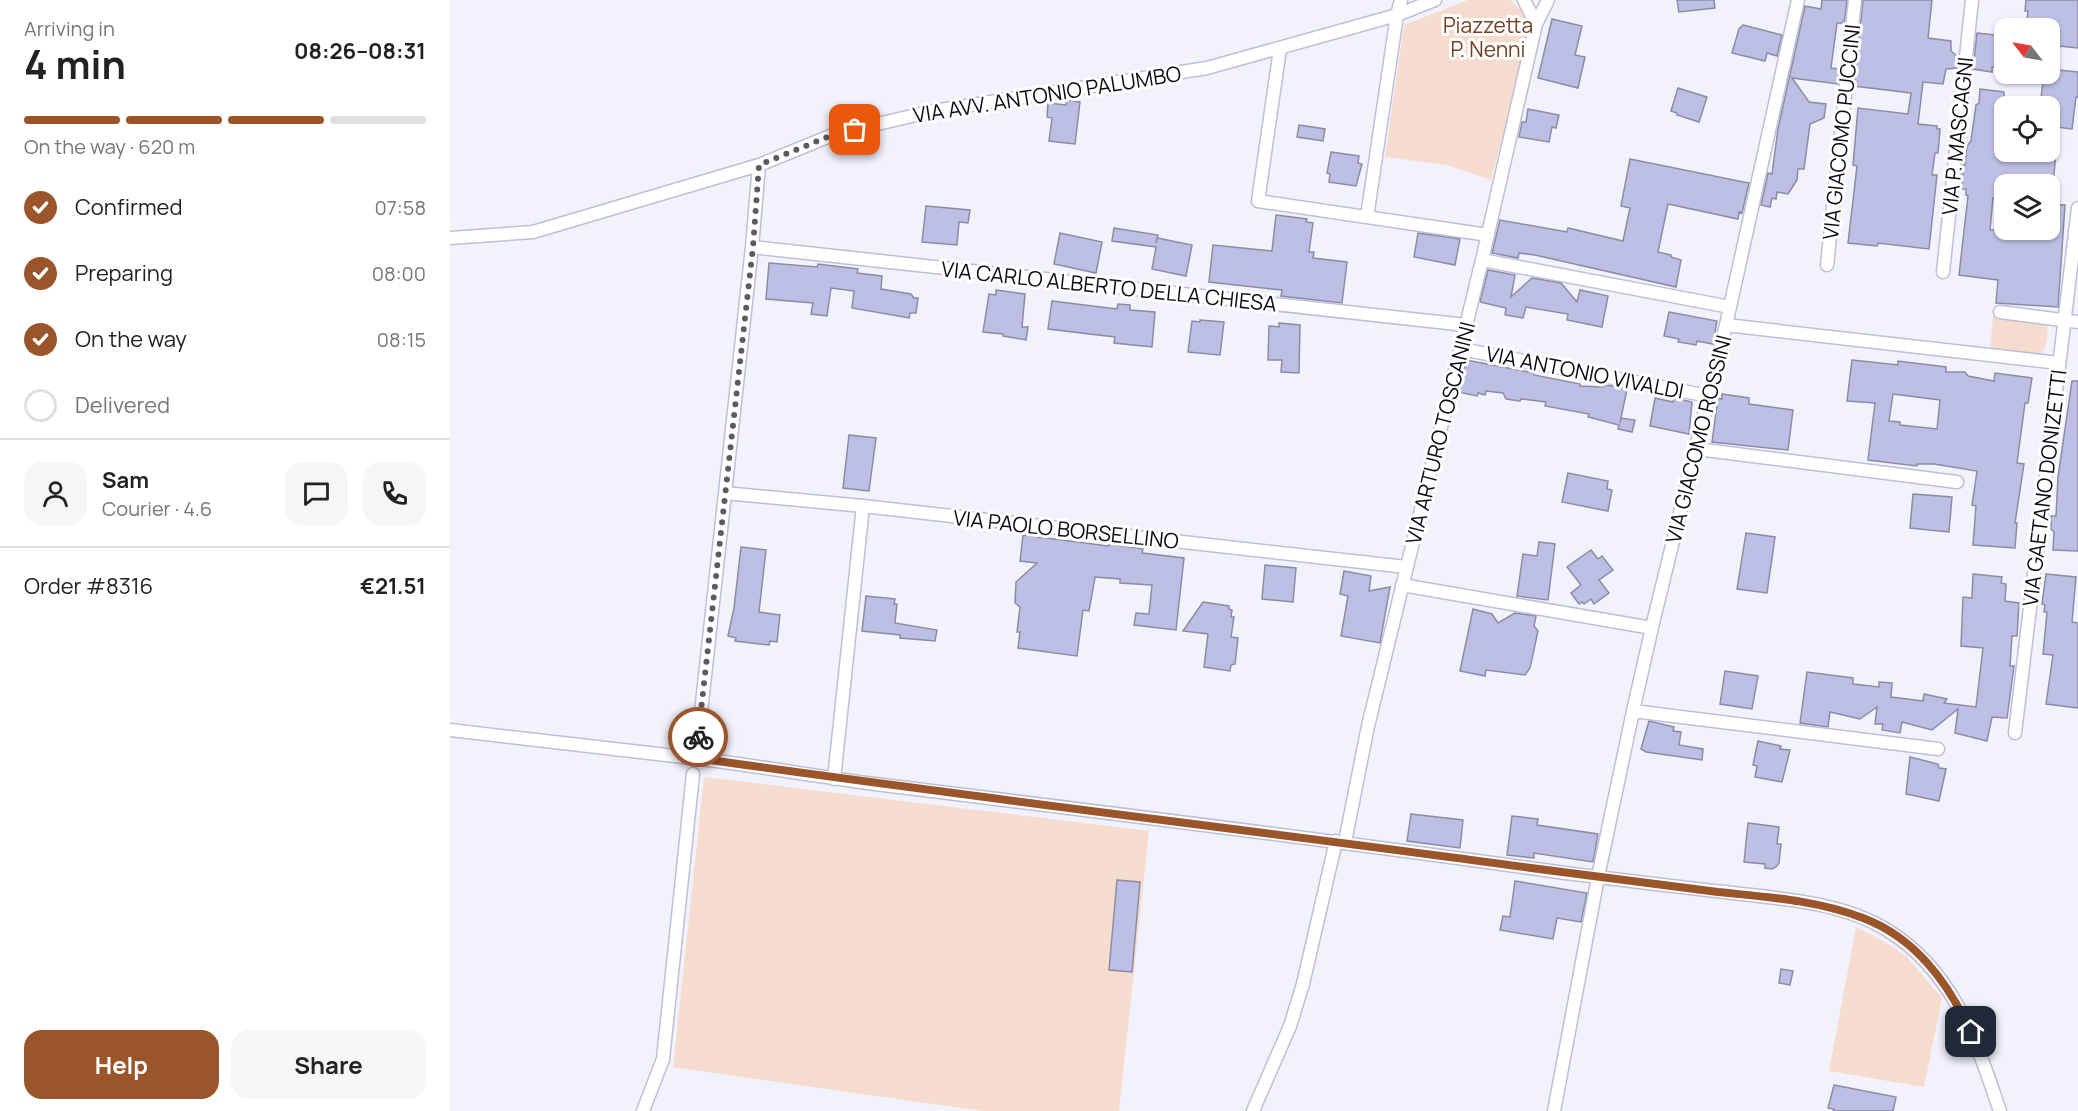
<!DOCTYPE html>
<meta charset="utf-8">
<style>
body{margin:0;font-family:Manrope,sans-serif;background:#f6f6f6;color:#222;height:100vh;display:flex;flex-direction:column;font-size:22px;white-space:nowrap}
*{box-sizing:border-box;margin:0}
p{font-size:20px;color:#767676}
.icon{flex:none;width:33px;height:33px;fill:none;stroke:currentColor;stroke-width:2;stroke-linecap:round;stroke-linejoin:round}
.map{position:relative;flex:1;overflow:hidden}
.details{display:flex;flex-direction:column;background:#fff;width:450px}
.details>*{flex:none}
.needle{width:39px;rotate:301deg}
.buttons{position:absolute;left:1544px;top:18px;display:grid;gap:12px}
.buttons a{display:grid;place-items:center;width:66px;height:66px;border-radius:12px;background:#fff;box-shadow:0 2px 4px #0004;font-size:30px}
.pin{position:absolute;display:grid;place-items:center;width:51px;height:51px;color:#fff;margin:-26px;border-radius:12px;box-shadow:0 3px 9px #0006}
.courier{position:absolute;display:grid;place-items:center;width:60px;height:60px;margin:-30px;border:4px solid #9a552a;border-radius:50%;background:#fff;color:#222;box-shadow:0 2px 8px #0007}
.headline em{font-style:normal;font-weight:700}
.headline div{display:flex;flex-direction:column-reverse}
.headline{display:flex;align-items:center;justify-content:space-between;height:102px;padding:0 24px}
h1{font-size:39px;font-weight:700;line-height:45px}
.bar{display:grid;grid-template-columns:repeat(4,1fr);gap:9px 6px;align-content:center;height:72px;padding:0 24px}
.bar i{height:8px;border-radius:4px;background:#e0e0e0}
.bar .selected{background:#9a552a}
.bar p{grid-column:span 4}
.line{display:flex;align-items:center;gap:15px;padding:0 24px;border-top:2px solid #e0e0e0}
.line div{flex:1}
.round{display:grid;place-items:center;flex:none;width:63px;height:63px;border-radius:18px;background:#f6f6f6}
ol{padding:0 24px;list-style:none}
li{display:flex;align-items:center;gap:18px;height:66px}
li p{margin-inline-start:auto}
li .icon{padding:6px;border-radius:50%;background:#9a552a;color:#fff;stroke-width:4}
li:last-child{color:#767676}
li i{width:33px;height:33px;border:3px solid #e0e0e0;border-radius:50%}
.primary-button{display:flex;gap:12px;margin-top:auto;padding:12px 24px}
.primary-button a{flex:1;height:69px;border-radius:18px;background:#9a552a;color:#fff;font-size:24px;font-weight:700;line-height:69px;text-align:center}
.primary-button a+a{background:#f6f6f6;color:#222}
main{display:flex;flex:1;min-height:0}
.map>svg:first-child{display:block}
.green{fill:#f6dcce}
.building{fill:#bcbfe3;stroke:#8b8ca4;stroke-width:1.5;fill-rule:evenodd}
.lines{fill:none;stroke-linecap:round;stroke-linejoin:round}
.street-casing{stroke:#bdbfd8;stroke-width:15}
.street{stroke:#fff;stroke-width:12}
.done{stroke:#5b5b65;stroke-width:6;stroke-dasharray:0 10.8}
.route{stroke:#9a552a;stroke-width:8}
.labels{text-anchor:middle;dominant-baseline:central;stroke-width:6;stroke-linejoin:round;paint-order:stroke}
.park-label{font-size:21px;fill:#714022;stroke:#fff}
.street-label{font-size:21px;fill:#0a0a13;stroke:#fff}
</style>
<main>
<section class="details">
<div class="headline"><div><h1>4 min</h1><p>Arriving in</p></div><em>08:26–08:31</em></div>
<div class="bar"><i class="selected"></i><i class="selected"></i><i class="selected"></i><i></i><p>On the way · 620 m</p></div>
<ol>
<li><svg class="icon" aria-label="check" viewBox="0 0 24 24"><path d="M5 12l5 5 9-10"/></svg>Confirmed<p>07:58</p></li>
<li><svg class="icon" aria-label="check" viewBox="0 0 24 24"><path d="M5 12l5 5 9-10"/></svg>Preparing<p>08:00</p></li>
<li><svg class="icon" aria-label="check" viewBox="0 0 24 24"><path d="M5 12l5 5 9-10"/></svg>On the way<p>08:15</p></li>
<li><i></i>Delivered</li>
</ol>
<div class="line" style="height:108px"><a class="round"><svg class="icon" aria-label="person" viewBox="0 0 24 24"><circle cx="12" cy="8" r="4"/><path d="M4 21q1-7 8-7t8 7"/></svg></a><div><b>Sam</b><p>Courier · 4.6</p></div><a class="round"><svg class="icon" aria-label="chat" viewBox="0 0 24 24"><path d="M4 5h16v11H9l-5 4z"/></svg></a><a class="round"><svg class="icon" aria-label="phone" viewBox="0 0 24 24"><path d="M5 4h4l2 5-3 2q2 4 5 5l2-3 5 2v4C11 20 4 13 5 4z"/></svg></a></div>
<div class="line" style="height:78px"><div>Order #8316</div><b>€21.51</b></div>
<div class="primary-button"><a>Help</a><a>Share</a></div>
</section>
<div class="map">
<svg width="1628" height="1111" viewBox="0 0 1628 1111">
<rect width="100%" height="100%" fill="#f1f2fc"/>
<!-- green -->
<path class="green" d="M1018 0H1060L1074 13 1078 22 1067 82 1041 180 997 165 935 157 954 25Z
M1543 316 1596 322C1599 331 1597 347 1591 354L1583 355 1540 350Z
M254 777 699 831 669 1111H532L223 1067Z
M1406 927 1437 943 1456 956 1492 998 1474 1087 1379 1071Z"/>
<!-- building -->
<path class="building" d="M1227 0H1264L1265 8 1229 12Z
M1372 0H1397L1394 23H1387L1381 68 1389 69 1388 84 1342 78 1359 102 1376 104 1374 118 1360 124 1354 169H1348L1347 180 1338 194 1327 192 1326 199 1322 198 1320 207 1311 205 1318 173 1322 174 1328 129 1355 6 1371 9Z
M1413 0H1482L1478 38 1501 41V51L1508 57 1507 68 1496 69 1493 84 1473 82 1468 124 1487 126V129H1490L1488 153H1485L1482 175H1487L1479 249 1428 243 1427 246 1398 243 1407 166 1403 165 1408 108 1458 114 1461 93 1404 86Z
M1576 0H1628V48L1599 45V28H1576L1578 11H1575Z
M1102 19 1132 26 1125 55 1135 57 1128 88 1088 78Z
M1293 25 1332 35 1327 56 1317 53 1315 61 1282 53 1289 29Z
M1527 33 1554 36V68L1542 67V72L1523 69Z
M1599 69 1628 72V97H1626L1622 129 1599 126V106H1590L1594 74H1599Z
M1228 88 1257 97 1249 122 1227 115V113L1221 111Z
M1530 89 1554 92V152H1606L1603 184H1549L1548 198H1543L1540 230H1599V204L1615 205 1608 307 1546 303 1548 280 1509 275 1518 196 1516 195V189H1512L1513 165H1515L1517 146 1521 141 1526 105 1529 103Z
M617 100 630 102 625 144 599 141 602 118 597 117 598 103 616 105Z
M1078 109 1109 115 1106 128 1102 127 1099 142 1069 137 1072 122H1076Z
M849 125 875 129 873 141 847 137Z
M881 152 909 156 908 163 912 164 906 186 879 182 880 174 877 173Z
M1180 159 1299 183 1292 213 1289 212 1288 219 1218 204 1208 252 1221 255V257L1231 260 1226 287 1085 255 1069 253 1068 258 1042 253 1050 220 1117 232 1118 228 1173 241 1180 208 1171 206Z
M476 206 520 210 518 223 509 222 507 245 472 242Z
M826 215 857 219 856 222 863 223 859 252H864L863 258 897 262 892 303 831 296 832 290 759 282 763 245 822 251Z
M664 228 708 235 706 243 707 238 742 245 736 276 702 269 706 247 662 241Z
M610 233 652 242 646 273 604 264Z
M968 233 1010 239 1005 265 964 257Z
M319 263 367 267 368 264 408 269 407 273 432 276 431 289 461 294 464 298H468L466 313H460L459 318 402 308 404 291 381 288 377 316 361 314 363 303 316 299Z
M1038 270 1065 275 1061 297 1082 278 1111 283 1127 302 1130 290 1158 296 1152 327 1117 320 1118 314 1076 307 1073 318 1055 315 1056 308 1030 302Z
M546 290 575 294 572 327H578L576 340 553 336V334L533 332 539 294 546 295Z
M602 301 667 309 668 304 680 305V310L705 312 702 347 664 343 665 337 598 329Z
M1219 312 1267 321 1263 344 1247 341 1246 345 1228 342 1229 339 1214 336Z
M750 320 774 322 770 355 738 352 742 321 750 322Z
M829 323 850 325 849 373 831 372 832 360H818L819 326 829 327Z
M1016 360 1084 373V375L1130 384V386L1152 387 1157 385 1177 389 1170 423 1171 418 1185 420 1182 432 1168 429 1169 425 1138 417 1139 414 1095 406 1096 402 1071 399 1070 401 1056 399 1053 393 1036 391 1035 395 1028 393 1027 396 1008 392Z
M1402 360 1448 365V361L1496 367V372H1515L1518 376 1544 381 1545 373 1582 378 1578 403H1575L1567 463 1574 464 1565 523H1567L1565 548 1523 545 1526 506 1522 505 1527 471 1484 464H1467V466L1418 460 1425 403 1397 401ZM1443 394 1490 400 1487 429 1450 425V422L1439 421Z
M1622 381H1628V551L1603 550 1604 532 1601 529V516H1606L1608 477Z
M1272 394 1299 398V404L1343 410 1338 450 1262 442 1268 398 1272 399Z
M1205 398 1223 402 1224 398 1242 402 1239 434 1200 426Z
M399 435 426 438 419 491 393 488Z
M1118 473 1158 481 1157 489 1162 490 1158 511 1112 502Z
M1463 494 1502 497 1499 532 1460 528Z
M1296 533 1325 537 1317 593 1287 589Z
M573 535 658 546 660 544 693 549 692 553 734 558 726 630 684 625 686 613 699 614 702 585 670 583V579L645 577 639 611 633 610 627 656 568 648 570 632H567L570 607 565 603 566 582 587 563 570 561Z
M1089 542 1105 544 1098 600 1067 596 1073 554 1087 556Z
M291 547 316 550 309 612 330 615 327 642 320 641 319 645 285 641 286 638 278 636 284 608Z
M1141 550 1148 559 1152 556 1163 570 1149 580 1159 593 1144 604 1141 599 1134 604 1132 602 1129 604 1121 593 1131 585 1117 567Z
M815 565 846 568 843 602 812 599Z
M894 571 921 576 919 591 940 587 930 643 891 636 898 596 890 594Z
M1523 574 1552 577 1551 583 1556 584 1555 601 1569 603 1567 636H1562L1560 666H1564L1557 718 1542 717 1537 741 1505 733 1508 709 1482 730 1452 722 1450 733 1432 730 1433 724H1425L1427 707 1410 719 1380 712 1378 727 1350 723 1357 672 1403 678V684L1429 687V682L1442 683 1441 697 1473 701 1474 694 1497 699 1494 703 1526 707 1533 648 1511 646 1513 597 1522 598Z
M1596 574 1626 577 1622 622 1628 623V708L1596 704 1603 655 1593 654 1597 612H1594L1595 605 1592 604Z
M416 596 445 599 444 604H447L445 623 487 630 485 641 450 638V635L412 631Z
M753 602 779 606V609L782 610 781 617H784L781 637 788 638 785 664 781 665 780 671 754 667 758 634 733 631Z
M1023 609 1042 614 1048 623 1065 613 1086 616 1084 626 1088 631 1080 668 1075 675 1036 670 1035 676 1010 671Z
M1275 671 1308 676 1302 709 1270 704Z
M1199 721 1224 727 1223 731 1231 732 1229 745 1253 749 1252 760 1196 752 1191 749Z
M1308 741 1331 746 1330 749 1340 750 1332 782 1305 777 1307 766 1303 765Z
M1460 757 1488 764 1489 768 1496 769 1489 801 1456 794Z
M961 814 1013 820 1010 848 957 841Z
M1062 816 1088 819 1087 825 1148 834 1143 862 1084 853V858L1057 855Z
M1298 823 1329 827 1327 844H1331L1329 863 1326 867 1322 869 1315 868V864L1294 862Z
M667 880 690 882 682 972 659 970Z
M1065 881 1137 893 1131 922 1107 918 1103 939 1050 930 1053 916 1060 917Z
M1331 969 1343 971 1340 985 1329 983Z
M1384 1085 1446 1097 1443 1111H1383L1384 1109 1378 1108Z"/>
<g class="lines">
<defs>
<path id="street" d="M1074 0 1086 24
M830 49 808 201 1038 235
M917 217 947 15 951 0
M0 238 83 232 309 165 385 134 483 111 757 68 947 15 985 0
M302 247 1016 325
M1032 260 1280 307
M1377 265 1405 0
M1493 272 1522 0
M1550 312 1628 322
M1276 325 1609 363
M1011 349 1259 396
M1247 449 1507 482
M275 493 413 506 956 567
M952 585 1202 628
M1183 711 1488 749
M0 730C81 740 161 748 242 758 303 765 364 776 425 784 653 812 881 840 1108 872 1164 879 1219 886 1275 892 1329 899 1390 901 1437 930 1504 971 1526 1041 1550 1111
M1565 733 1628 208
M246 758 302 247 309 165
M384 779 413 506
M895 842 918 726 1032 260 1086 24 1098 0
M193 1111 213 1059 243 774
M803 1111 840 1026 853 984 886 841
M1104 1111 1148 877 1183 711 1203 623 1276 325 1348 0"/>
</defs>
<!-- street casing -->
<use href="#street" class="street-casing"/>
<!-- street -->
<use href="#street" class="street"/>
</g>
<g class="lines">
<!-- done -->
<path class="done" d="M248 737 303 247 309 165 385 134 405 130"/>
<!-- route -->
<path class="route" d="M248 737 246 758C524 798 803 830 1081 868 1143 876 1205 884 1268 892 1316 897 1367 900 1413 918 1466 938 1498 983 1521 1032"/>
</g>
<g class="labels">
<!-- park labels -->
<g class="park-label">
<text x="1038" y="25">Piazzetta<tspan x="1038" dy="24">P. Nenni</tspan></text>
</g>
<!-- street labels -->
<g class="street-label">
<text transform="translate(597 94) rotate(-9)">VIA AVV. ANTONIO PALUMBO</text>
<text transform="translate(1391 132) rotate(-84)">VIA GIACOMO PUCCINI</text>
<text transform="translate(1507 136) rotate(-84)">VIA P. MASCAGNI</text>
<text transform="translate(659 286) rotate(6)">VIA CARLO ALBERTO DELLA CHIESA</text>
<text transform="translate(1135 372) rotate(11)">VIA ANTONIO VIVALDI</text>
<text transform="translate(990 433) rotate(-76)">VIA ARTURO TOSCANINI</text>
<text transform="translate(1248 439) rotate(-76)">VIA GIACOMO ROSSINI</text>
<text transform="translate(1594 488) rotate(-83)">VIA GAETANO DONIZETTI</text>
<text transform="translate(616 529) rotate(6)">VIA PAOLO BORSELLINO</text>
</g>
</g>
</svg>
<div class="buttons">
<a><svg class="needle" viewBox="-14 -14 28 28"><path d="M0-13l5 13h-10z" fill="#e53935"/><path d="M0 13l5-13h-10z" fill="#767676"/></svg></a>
<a><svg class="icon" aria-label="locate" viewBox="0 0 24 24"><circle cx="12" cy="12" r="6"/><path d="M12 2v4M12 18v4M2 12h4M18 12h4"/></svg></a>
<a><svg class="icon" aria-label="layers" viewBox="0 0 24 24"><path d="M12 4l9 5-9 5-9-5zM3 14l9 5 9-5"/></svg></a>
</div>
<div class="pin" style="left:405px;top:130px;background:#ea580c"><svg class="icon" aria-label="bag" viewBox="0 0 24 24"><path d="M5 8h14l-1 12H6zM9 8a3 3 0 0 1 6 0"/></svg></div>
<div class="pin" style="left:1521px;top:1032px;background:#1f2937"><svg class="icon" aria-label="home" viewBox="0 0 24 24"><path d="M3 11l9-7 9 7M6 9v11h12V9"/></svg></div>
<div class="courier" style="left:248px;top:737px"><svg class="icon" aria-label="bike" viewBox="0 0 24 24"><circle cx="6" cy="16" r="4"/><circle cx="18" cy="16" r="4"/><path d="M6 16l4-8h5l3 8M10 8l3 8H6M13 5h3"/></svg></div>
</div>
</main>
